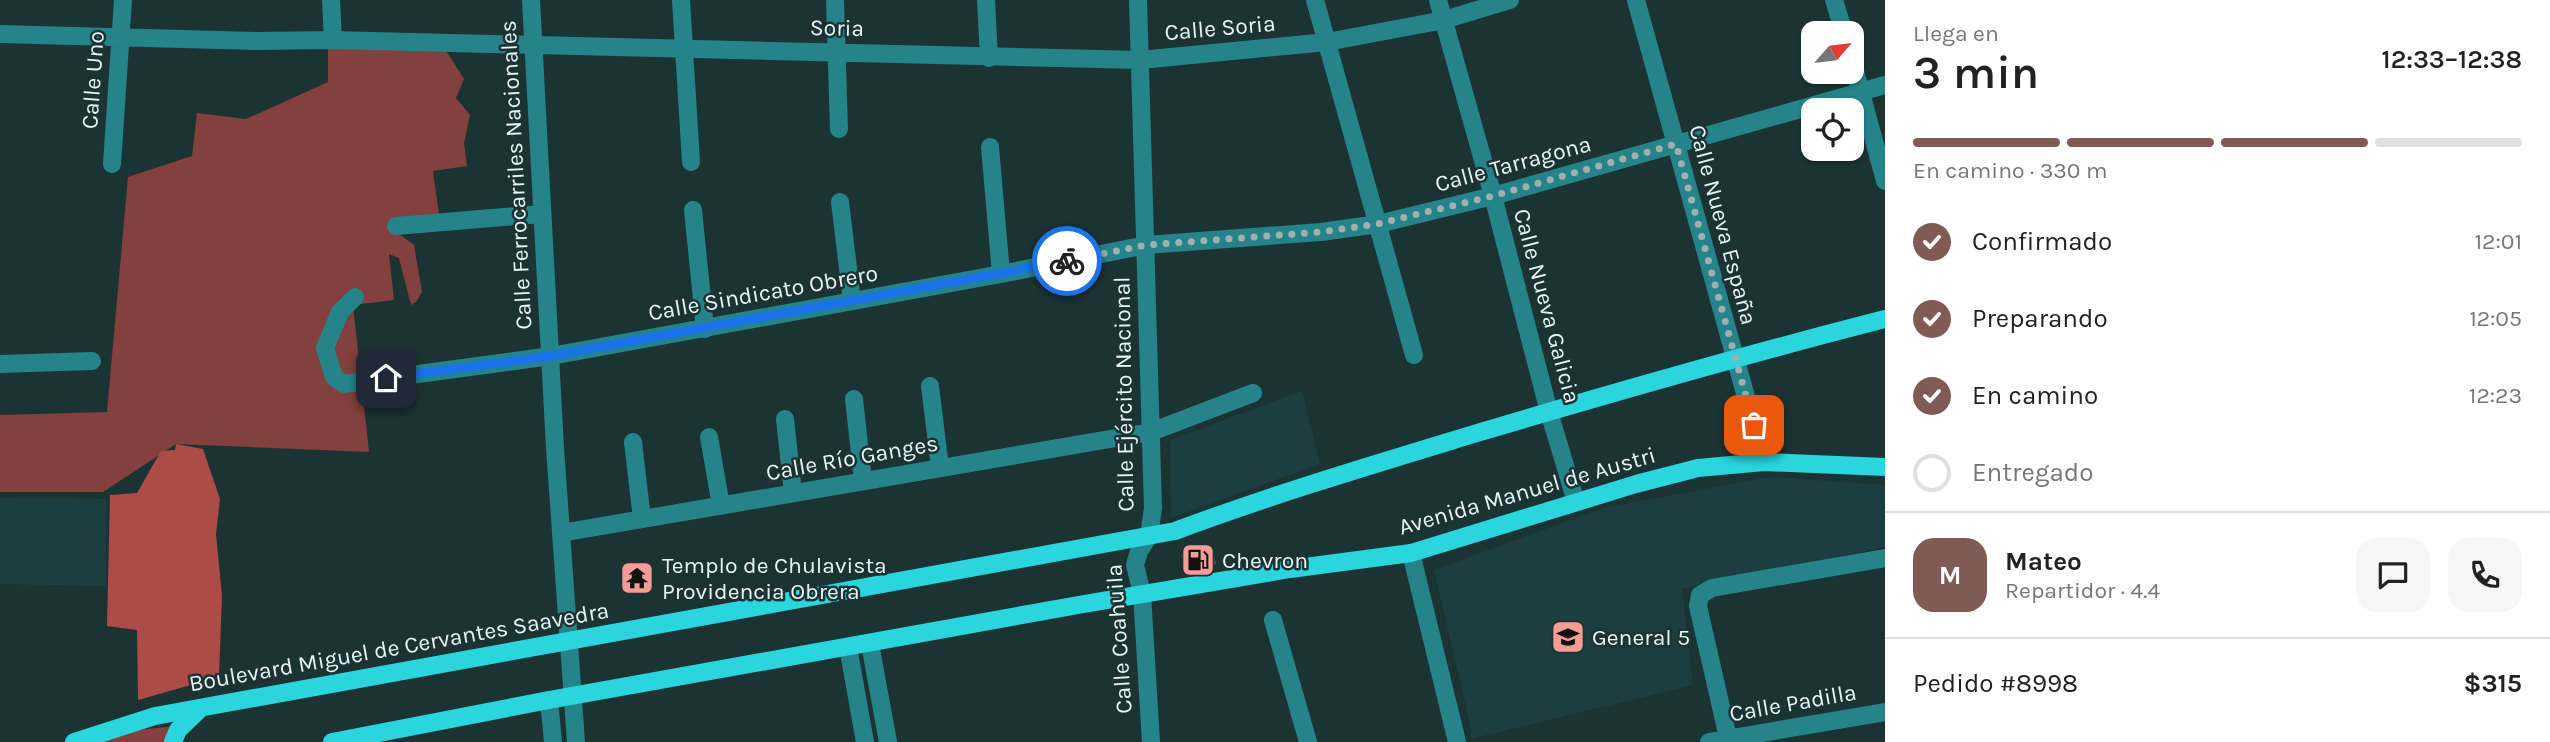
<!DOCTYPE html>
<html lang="es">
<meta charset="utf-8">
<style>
body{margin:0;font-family:Karla,sans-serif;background:#f6f6f6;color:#222;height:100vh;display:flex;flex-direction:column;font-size:26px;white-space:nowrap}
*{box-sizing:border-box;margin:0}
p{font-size:23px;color:#767676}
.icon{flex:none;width:38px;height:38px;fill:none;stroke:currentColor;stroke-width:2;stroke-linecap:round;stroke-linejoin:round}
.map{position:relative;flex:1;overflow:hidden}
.panel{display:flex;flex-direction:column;background:#fff;width:665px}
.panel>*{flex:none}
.needle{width:46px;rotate:62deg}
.fabs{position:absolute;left:1801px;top:21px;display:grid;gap:14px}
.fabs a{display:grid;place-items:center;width:63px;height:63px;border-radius:14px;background:#fff;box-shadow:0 2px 5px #0004;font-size:35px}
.pin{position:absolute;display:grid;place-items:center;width:60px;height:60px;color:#fff;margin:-30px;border-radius:14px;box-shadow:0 4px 10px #0006}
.courier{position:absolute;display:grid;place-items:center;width:70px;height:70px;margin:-35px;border:5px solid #1a73e8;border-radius:50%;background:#fff;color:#222;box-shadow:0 2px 9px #0007}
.head em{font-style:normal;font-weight:600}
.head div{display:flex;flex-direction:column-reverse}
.head{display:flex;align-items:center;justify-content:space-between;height:119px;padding:0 28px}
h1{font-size:46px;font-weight:600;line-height:52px}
.bar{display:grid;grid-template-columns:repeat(4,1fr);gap:10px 7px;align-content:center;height:84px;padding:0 28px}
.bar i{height:9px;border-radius:5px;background:#e0e0e0}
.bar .active{background:#815955}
.bar p{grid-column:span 4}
.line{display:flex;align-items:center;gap:18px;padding:0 28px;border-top:2px solid #e0e0e0}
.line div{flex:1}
.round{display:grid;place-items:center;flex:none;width:74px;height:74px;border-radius:21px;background:#f6f6f6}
ol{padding:0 28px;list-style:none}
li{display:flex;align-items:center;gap:21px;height:77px}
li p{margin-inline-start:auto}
li .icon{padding:7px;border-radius:50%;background:#815955;color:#fff;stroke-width:4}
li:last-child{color:#767676}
li i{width:38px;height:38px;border:4px solid #e0e0e0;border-radius:50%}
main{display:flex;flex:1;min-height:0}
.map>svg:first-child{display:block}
.built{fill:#1d3e40}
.green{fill:#83403c}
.water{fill:#ad4b46}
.building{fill:#4f6769}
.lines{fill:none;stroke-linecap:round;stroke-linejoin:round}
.minor{stroke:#25848a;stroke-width:18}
.major{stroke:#2ad5de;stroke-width:18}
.done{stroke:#a0b0b1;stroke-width:7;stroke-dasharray:0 12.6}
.route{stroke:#1a73e8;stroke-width:9}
.labels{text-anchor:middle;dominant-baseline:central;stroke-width:5;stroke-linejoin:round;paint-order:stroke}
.street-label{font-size:23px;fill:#e7f4f5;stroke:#1c3334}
.poi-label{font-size:23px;fill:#e7f4f5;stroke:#1c3334;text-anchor:start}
</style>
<main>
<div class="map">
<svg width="1885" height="742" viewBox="0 0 1885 742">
<rect width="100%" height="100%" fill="#1c3334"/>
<!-- built -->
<path class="built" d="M1302 391 1320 464 1171 518 1170 440Z
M1770 477 1885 485V547L1682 589 1693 685 1470 739 1471 728 1434 570 1603 508Z
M0 498 106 499V586L0 584Z"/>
<!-- green -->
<path class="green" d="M328 45 443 46 464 79 456 98 470 115 464 143 467 166 433 171 439 214 395 231 414 245 422 292 416 302 411 305 399 258 389 254 394 300 353 305 369 452 176 444 103 492H0V415L107 412 128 177 192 156 197 113 246 119 328 82Z
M178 726V742H103L135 730Z"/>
<!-- water -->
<path class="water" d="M176 444 203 449 220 499 216 534 222 596 219 677 138 700 137 630 107 626 110 495 137 493 161 451 175 450Z"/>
<!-- building -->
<path class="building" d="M1212 547 1216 564 1185 572 1181 555Z"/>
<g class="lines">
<!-- minor -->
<path class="minor" d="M331 0 333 40
M531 0 555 448 576 742
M681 0 691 162
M835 0 839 129
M986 0 989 58
M1138 0 1153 508 1149 536 1139 551 1135 565 1142 594 1151 742
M1315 0 1414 355
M1438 0 1493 196 1549 412 1576 502
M1636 0 1764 462
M1834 0 1844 33
M0 34 257 41 333 40 1140 60 1327 42 1444 20 1510 0
M1852 60 1885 181
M990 147 1001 274
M112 164 123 0
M840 202 852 301
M693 210 705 329
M396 226 541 214
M355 297 340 312 325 348 334 377 344 384 551 356 1001 274 1146 245 1321 232 1378 224 1493 196 1885 85
M0 364 92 361
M930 386 940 468
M854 399 863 481
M785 419 793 493
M709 437 721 506
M633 442 642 519
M561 533 1151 432 1253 393
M1411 553 1457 742
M1273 620 1308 742
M870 644 888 742
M848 647 865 742
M549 700 553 742
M1709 742 1885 712
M1729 742 1698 606 1700 595 1712 588 1885 558"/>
<!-- major -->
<path class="major" d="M74 742 155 716 1175 531C1274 494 1375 464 1477 433 1612 393 1748 354 1885 319
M173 742 178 730 200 709
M332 742 549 700 1084 604 1290 569 1411 553 1636 484 1698 468 1764 462 1885 467"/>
</g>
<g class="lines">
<!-- done -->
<path class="done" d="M1067 261 1146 245 1321 232 1377 224 1493 196 1676 144 1754 425"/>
<!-- route -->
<path class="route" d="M386 378 551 356 1067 261"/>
</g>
<!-- icons -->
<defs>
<symbol id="fuel-square" viewBox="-11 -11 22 22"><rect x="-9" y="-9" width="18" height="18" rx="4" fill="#f59c94" stroke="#1c3334"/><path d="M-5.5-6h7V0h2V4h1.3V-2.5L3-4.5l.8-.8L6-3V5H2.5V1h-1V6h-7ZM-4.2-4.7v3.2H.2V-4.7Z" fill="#111"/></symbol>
<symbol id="temple-square" viewBox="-11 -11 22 22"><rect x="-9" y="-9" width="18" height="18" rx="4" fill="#f59c94" stroke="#1c3334"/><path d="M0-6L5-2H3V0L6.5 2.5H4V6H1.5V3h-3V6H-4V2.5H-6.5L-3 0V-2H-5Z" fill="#111"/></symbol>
<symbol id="school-square" viewBox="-11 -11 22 22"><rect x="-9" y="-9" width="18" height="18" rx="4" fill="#f59c94" stroke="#1c3334"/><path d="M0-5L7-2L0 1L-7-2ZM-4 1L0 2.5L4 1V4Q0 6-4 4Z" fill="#111"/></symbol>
</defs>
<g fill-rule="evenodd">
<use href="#fuel-square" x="1179" y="541" width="38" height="38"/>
<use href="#temple-square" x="618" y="559" width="38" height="38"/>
<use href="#school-square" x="1549" y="618" width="38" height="38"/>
</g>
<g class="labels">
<!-- street labels -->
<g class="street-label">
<text transform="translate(837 28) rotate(1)">Soria</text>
<text transform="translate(1220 28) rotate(-5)">Calle Soria</text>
<text transform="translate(93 80) rotate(-86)">Calle Uno</text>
<text transform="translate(1513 164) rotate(-15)">Calle Tarragona</text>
<text transform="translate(516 175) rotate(-93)">Calle Ferrocarriles Nacionales</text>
<text transform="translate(1723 225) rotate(75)">Calle Nueva España</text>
<text transform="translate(763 293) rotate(-10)">Calle Sindicato Obrero</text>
<text transform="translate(1547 306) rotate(75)">Calle Nueva Galicia</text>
<text transform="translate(1124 394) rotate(-91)">Calle Ejército Nacional</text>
<text transform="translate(852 458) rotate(-10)">Calle Río Ganges</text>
<text transform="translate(1527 491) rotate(-16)">Avenida Manuel de Austri</text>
<text transform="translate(1119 639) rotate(-94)">Calle Coahuila</text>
<text transform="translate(399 647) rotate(-10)">Boulevard Miguel de Cervantes Saavedra</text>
<text transform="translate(1793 703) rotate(-10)">Calle Padilla</text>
</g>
<!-- poi labels -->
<g class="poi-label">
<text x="1222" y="560">Chevron</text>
<text x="662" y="565">Templo de Chulavista<tspan x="662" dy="26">Providencia Obrera</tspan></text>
<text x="1592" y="637">General 5</text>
</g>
</g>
</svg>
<div class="fabs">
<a><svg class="needle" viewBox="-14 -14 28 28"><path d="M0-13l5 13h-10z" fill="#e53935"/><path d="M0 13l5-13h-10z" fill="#767676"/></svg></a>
<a><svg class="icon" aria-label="locate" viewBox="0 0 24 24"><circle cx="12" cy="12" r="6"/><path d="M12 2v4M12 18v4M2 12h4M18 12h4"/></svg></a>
</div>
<div class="pin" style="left:1754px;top:425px;background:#ea580c"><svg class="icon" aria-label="bag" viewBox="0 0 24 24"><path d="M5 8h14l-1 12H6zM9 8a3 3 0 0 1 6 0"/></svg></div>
<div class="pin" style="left:386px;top:378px;background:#1f2937"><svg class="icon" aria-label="home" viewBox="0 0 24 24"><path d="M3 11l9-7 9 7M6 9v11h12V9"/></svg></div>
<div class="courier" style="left:1067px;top:261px"><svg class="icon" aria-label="bike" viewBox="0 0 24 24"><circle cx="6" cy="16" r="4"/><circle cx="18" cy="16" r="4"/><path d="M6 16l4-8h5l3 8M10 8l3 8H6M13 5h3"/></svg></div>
</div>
<section class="panel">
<div class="head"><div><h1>3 min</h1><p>Llega en</p></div><em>12:33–12:38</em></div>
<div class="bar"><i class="active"></i><i class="active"></i><i class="active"></i><i></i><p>En camino · 330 m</p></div>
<ol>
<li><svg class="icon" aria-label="check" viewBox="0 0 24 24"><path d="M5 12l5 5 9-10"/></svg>Confirmado<p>12:01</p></li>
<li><svg class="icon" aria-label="check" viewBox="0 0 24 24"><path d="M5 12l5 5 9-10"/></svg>Preparando<p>12:05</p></li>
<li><svg class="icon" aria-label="check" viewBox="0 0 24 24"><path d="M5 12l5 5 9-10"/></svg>En camino<p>12:23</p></li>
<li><i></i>Entregado</li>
</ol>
<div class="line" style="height:126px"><b class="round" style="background:#815955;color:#fff">M</b><div><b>Mateo</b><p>Repartidor · 4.4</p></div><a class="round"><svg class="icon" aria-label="chat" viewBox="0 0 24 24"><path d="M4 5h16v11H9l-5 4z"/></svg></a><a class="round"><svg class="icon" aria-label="phone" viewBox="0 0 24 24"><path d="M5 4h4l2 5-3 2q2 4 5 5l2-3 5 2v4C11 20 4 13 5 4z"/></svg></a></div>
<div class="line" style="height:91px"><div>Pedido #8998</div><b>$315</b></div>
</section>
</main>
